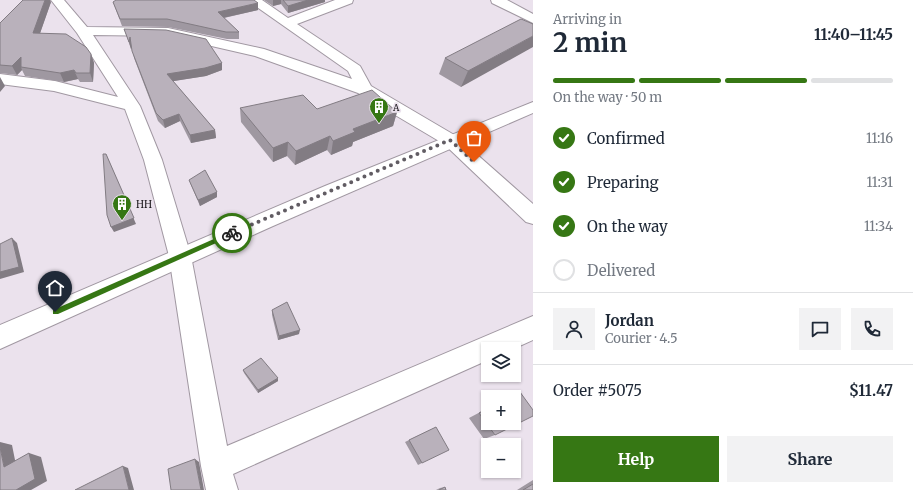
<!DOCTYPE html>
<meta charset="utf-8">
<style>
body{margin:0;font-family:Merriweather,serif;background:#f2f2f3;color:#1f2937;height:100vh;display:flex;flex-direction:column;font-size:15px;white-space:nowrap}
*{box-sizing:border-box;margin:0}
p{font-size:13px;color:#747a83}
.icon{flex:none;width:22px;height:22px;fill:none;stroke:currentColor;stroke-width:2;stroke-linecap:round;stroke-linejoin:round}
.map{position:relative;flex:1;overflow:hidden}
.side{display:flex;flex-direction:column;background:#fff;width:380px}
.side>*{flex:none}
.tools{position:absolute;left:481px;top:342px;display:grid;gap:8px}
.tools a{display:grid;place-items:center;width:40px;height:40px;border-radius:0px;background:#fff;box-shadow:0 1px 3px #0004;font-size:20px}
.pin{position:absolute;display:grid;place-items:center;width:34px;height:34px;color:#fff;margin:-41px -17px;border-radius:50% 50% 50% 0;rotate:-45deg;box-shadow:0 0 4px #0007}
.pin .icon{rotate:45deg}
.courier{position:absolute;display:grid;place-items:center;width:40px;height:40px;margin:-20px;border:3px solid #367714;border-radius:50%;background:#fff;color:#222;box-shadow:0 1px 5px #0007}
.overview em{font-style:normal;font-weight:700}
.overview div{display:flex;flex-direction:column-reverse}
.overview{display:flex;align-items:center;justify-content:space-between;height:68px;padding:0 20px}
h1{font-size:26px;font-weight:700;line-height:30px}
.bar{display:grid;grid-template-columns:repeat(4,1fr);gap:6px 4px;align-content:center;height:48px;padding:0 20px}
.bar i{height:5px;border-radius:3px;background:#e0e1e3}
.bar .on{background:#367714}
.bar p{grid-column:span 4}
.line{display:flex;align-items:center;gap:10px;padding:0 20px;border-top:1px solid #e0e1e3}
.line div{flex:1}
.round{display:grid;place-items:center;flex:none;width:42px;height:42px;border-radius:0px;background:#f2f2f3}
ol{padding:0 20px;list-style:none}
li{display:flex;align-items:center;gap:12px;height:44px}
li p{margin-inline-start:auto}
li .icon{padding:4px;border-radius:50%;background:#367714;color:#fff;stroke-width:4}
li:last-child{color:#747a83}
li i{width:22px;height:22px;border:2px solid #e0e1e3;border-radius:50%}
.button{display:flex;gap:8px;margin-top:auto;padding:8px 20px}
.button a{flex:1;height:46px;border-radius:0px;background:#367714;color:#fff;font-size:16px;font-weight:700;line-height:46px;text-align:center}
.button a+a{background:#f2f2f3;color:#1f2937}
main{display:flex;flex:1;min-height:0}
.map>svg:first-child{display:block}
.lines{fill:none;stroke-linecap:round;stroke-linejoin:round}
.minor-casing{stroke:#a198a2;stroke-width:2}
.primary-casing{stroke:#a198a2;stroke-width:2}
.minor{fill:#fff;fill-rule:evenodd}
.primary{fill:#fff;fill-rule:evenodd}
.wall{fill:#9f98a1}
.shaded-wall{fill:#827c83}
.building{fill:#b9b1bb;stroke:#827c83}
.route{fill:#367714}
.done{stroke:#615c63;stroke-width:4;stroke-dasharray:0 7.2}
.labels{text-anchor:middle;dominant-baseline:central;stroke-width:3.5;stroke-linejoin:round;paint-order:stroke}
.far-poi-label{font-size:9px;fill:#171418;stroke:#ebe2ed;text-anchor:start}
.poi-label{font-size:10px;fill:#171418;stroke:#ebe2ed;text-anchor:start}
</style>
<main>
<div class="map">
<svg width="533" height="490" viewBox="0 0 533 490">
<rect width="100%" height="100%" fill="#ebe2ed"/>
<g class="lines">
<defs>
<path id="minor" d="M51 0H64L87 27 168 28 264 49 352 79 348 71 247 0H262L288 18 335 0H353L352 3 297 24 360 66 371 86 456 136 533 204V224L526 222 444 144 358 93 255 56 168 36 93 35 140 106 162 160 191 256 227 446 533 316V340L513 349H488V360L233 474 238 490H206L201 466 169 256 144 160 125 109 54 91 0 84V74L55 81 118 97 77 33Z
M491 0H507L533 14V23L492 3Z"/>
<path id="primary" d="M533 102V113L273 226 0 349V325L325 186Z"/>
</defs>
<!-- minor casing -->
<use href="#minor" class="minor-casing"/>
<!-- primary casing -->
<use href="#primary" class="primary-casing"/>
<!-- minor -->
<use href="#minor" class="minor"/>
<!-- primary -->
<use href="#primary" class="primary"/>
</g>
<!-- wall -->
<path class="wall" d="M264 0H325V2L288 13 281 4 273 6Z
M51 2 40 33 91 54 94 63 93 82H80L78 79 64 82 25 76 22 70 17 75 0 73V23Z
M113 2 258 3V10L224 18 239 32V39H227L168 27 122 26Z
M533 24 461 87 439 74 445 58Z
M124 29 222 63V70L206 76 173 81 215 130 216 138 191 143 180 121 165 128 158 121 134 58 132 47 131 49Z
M240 108 317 109 397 112 393 126 353 142 352 146 331 155 327 150 295 165 287 156 273 162 241 122Z
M189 180 217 192V197L200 206 191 185Z
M272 310 299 334 278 340 272 315Z
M243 370 278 381 258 393 244 373Z
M488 408 495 435 484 439 469 418Z
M436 427 422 463 418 465 405 442Z
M533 480V490H517Z
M445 487 446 490H436L440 488Z"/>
<!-- shaded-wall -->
<path class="shaded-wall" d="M45 0H50L51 2 37 42 33 33Z
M273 0H281V4L273 6Z
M308 0H325V2L288 13V6Z
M258 3V10L218 19V12Z
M533 36V47L461 87 468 71Z
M130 37 133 45 131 49 129 42Z
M91 54 94 63 93 82 90 73Z
M21 57V67L22 70 17 75 12 66Z
M222 63V70L206 76 168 82 167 74Z
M74 70 78 79 64 82 60 73Z
M0 77 5 86 0 92Z
M397 112 393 126 353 142 352 146 331 155 333 141 353 129Z
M179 114 180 121 165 128 163 120Z
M215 130 216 138 191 143 190 135Z
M330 136 327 150 295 165 296 151Z
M288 142 287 156 273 162V148Z
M106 154 136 224 114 232 111 227Z
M217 192V197L200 206 198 200Z
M12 238 17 243 24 272 0 279V272Z
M300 330 299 334 278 340 279 336Z
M278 378V381L258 393V390Z
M0 442 12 445 17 470 4 467 0 447Z
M29 453 41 457 47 481 31 490H16Z
M195 459 199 462 204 490H201Z
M123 466 128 468 134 490H129Z"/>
<!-- building -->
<path class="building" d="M23 0H45L33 33 66 34 86 47 91 54 90 73H76L74 70 60 73 21 67V57L12 66 0 65V23Z
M116 0H254L258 3 218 12 239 32H226L167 19H120L113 2Z
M283 0H308L288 6Z
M521 19 533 24V36L468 71 445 58Z
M124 29 166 30 206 39 222 63 205 68 167 74 215 130 190 135 179 114 163 120 156 113 132 51 130 37 129 42Z
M372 90 397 112 353 129 355 132 333 141 330 136 296 151 288 142 273 148 240 108 303 95 317 109Z
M103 154H106L134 218 111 227 107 215Z
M205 170 217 192 198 200 189 180Z
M12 238 19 267 0 272V244Z
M287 302 300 330 279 336 272 310Z
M261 358 278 378 258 390 243 370Z
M520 392 533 410V416L495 435 479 413 488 408V423H514V397H510Z
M436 427 449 450 422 463 409 440Z
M0 447 4 467 29 453 35 479 16 490H0Z
M195 459 201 490H171L168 469Z
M123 466 129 490H75Z
M533 484V490H523Z
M445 487 446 490H439Z"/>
<!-- route -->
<path class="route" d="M232 231 234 232V235L58 314H53V310Z"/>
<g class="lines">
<!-- done -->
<path class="done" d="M232 233 450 140 474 162"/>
</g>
<!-- icons -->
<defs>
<symbol id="building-pin" viewBox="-11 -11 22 30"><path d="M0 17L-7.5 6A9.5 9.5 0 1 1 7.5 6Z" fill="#367714" stroke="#ebe2ed"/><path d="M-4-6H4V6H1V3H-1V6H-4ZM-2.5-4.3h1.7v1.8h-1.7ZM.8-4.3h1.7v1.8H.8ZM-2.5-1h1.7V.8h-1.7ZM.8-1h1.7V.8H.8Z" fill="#fff"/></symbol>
</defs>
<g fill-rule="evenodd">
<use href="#building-pin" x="368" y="96" width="22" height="30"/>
<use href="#building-pin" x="111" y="193" width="22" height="30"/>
</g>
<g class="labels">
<!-- far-poi labels -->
<g class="far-poi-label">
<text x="393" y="107">A</text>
</g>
<!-- poi labels -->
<g class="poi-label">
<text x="136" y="204">HH</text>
</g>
</g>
</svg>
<div class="tools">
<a><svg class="icon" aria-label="layers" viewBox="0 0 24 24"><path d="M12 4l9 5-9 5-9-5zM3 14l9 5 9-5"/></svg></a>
<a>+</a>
<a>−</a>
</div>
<div class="pin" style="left:474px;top:162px;background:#ea580c"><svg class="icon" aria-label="bag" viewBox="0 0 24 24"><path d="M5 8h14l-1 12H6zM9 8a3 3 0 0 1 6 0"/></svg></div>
<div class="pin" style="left:55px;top:312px;background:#1f2937"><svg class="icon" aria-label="home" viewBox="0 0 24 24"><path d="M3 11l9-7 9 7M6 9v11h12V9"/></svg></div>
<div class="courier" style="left:232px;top:233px"><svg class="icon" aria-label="bike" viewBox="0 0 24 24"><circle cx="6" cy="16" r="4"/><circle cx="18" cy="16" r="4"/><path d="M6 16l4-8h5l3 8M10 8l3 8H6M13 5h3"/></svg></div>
</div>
<section class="side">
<div class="overview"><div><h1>2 min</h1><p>Arriving in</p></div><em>11:40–11:45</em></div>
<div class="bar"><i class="on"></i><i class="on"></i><i class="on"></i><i></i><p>On the way · 50 m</p></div>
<ol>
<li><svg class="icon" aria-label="check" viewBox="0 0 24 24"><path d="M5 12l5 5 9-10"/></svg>Confirmed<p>11:16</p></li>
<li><svg class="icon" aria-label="check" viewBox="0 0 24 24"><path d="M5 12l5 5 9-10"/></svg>Preparing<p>11:31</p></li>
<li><svg class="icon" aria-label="check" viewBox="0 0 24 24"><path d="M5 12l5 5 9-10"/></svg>On the way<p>11:34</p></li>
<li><i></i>Delivered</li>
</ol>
<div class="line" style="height:72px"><a class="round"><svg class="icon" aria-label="person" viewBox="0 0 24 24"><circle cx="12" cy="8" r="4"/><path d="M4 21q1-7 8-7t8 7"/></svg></a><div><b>Jordan</b><p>Courier · 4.5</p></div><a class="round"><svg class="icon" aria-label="chat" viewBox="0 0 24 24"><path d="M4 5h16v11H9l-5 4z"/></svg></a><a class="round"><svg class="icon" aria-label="phone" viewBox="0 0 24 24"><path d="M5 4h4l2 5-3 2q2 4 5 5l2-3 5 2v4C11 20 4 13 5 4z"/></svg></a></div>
<div class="line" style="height:52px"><div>Order #5075</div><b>$11.47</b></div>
<div class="button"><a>Help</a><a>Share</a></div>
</section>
</main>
